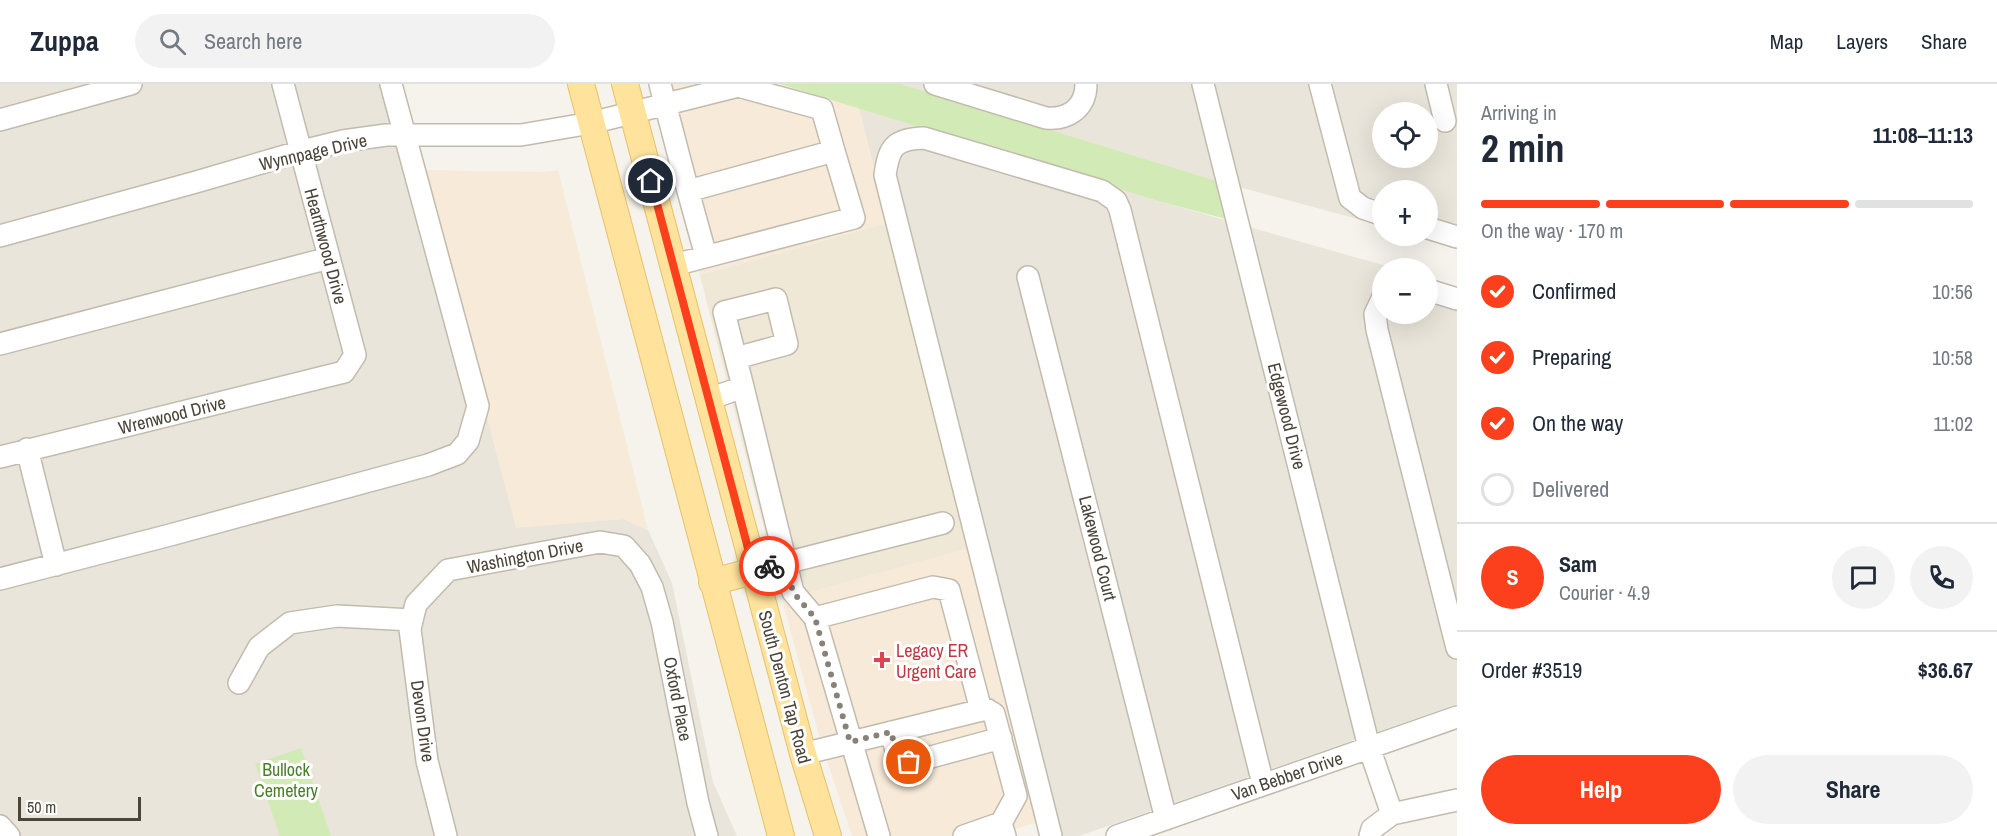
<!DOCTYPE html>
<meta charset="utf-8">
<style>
body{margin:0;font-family:"Archivo Narrow",sans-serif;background:#f2f2f3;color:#1f2937;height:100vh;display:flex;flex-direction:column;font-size:22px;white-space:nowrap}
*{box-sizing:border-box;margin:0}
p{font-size:20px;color:#747a83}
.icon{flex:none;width:33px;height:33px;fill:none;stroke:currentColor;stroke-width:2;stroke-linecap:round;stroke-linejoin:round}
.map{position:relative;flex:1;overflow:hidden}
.details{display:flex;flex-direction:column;background:#fff;width:540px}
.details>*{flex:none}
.fabs{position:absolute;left:1372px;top:18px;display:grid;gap:12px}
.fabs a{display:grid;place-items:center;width:66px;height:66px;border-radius:50%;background:#fff;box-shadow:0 6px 24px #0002;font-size:30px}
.scale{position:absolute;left:18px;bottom:15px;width:123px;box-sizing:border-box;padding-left:6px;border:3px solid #4b4439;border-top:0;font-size:16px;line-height:21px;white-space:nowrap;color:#4b4439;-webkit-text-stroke:4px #fff;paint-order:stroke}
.pin{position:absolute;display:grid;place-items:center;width:51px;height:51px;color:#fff;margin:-26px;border:3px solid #fff;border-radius:50%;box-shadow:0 2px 6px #0007}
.courier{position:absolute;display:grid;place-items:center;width:60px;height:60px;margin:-30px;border:4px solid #fc3f1d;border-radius:50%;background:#fff;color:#222;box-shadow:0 2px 8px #0007}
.head em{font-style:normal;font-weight:700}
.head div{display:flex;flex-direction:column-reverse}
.head{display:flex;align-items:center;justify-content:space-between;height:102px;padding:0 24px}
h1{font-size:39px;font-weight:700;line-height:45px}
.bar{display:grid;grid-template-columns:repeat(4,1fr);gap:9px 6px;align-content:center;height:72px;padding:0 24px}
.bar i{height:8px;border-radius:4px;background:#e0e1e3}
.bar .selected{background:#fc3f1d}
.bar p{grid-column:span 4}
.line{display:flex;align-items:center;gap:15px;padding:0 24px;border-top:2px solid #e0e1e3}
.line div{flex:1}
.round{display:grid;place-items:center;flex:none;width:63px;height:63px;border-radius:32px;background:#f2f2f3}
ol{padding:0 24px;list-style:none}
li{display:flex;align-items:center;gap:18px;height:66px}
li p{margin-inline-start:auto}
li .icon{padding:6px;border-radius:50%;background:#fc3f1d;color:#fff;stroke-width:4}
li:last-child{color:#747a83}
li i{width:33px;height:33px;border:3px solid #e0e1e3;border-radius:50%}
.action{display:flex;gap:12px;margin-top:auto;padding:12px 24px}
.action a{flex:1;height:69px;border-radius:36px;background:#fc3f1d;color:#fff;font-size:24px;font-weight:700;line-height:69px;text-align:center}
.action a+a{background:#f2f2f3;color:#1f2937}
header{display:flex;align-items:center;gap:36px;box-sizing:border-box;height:84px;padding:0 30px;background:#fff;border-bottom:2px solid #e0e1e3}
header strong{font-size:28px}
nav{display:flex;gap:33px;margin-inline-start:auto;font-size:21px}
.search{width:420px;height:54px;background:#f2f2f3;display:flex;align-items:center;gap:15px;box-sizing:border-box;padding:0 21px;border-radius:33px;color:#747a83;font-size:22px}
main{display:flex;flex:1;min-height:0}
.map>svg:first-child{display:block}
.residential{fill:#eae5da;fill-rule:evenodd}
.commercial{fill:#f7ead8}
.education{fill:#efe8d6}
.green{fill:#d2eab5}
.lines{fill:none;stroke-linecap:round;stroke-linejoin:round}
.minor-casing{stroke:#c2bbae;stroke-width:24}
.major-casing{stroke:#e6c16a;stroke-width:28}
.minor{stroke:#fff;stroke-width:21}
.major{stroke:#ffe39c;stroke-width:26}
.done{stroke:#878178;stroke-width:6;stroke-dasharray:0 10.8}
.route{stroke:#fc3f1d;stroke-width:8}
.health-dot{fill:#e0444e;stroke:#fff;stroke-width:2}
.labels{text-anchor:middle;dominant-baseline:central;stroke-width:6;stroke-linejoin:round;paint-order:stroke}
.street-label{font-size:18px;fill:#4b4439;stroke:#fff}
.health-label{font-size:18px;fill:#be3a42;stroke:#fff;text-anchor:start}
.park-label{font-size:18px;fill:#4a7f2a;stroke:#fff}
</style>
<header>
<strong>Zuppa</strong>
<div class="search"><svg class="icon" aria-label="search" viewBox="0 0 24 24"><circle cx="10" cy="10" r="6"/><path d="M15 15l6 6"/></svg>Search here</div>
<nav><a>Map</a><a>Layers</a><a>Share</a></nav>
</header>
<main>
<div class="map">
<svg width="1457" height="752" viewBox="0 0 1457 752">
<rect width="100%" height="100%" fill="#f6f3ec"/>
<!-- residential -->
<path class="residential" d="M0 0H397L422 86 496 366 584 438 623 435 648 446 672 499 713 698 737 752H0Z
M901 0H1457V162L1418 152H1428V106H1383V142L1217 97ZM1383 28H1428V74H1383Z
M859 24 1158 117 1393 184H1383V230H1428V195L1457 203V620L1079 752H1041Z"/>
<!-- commercial -->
<path class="commercial" d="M649 0H780L859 24 888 139 700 191Z
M422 86 546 88 558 86 648 446 623 435 516 444Z
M969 464 1037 738 995 752H852L820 655 782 516Z"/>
<!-- education -->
<path class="education" d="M888 139 969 464 782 516 700 191Z"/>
<!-- green -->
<path class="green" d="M780 0H901L1217 97 1226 135 1158 117Z
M301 664 331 752H280L255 680Z"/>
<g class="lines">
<defs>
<path id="minor" d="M660 0 688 107 834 67 854 134 674 181
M935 0 1046 34C1068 36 1086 24 1086 0
M1203 0 1369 663 1392 730 1457 716
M1320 0 1350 114 1363 124 1383 131
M1436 0 1445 37
M0 36 131 0
M688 107 706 172
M1428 144 1457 153
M0 152 196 98 302 67 343 57 386 51H521L591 39 738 2 822 25 834 67
M1028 193 1166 735
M1428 206 1457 215
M1383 213 1375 230 1377 246 1457 564
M0 260 329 174
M736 274 787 260 776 215 724 228 743 303
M709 315 743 303 793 508 815 534 879 752
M27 365 56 481
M0 373 344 288 355 271 283 0
M754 487 943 439
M0 495 170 451 428 381 457 370 468 357 478 322 391 0
M815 534 933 503 949 506 981 626
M239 599 259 563 290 539 337 532 412 536
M891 648 900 681 909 678
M803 670 986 625 994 630 1016 712 1001 739 1005 752
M931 673 1001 654
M0 742 9 752
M446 752 427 677 410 545 416 520 448 486 600 458 624 462 640 480 652 503 662 538 698 719 707 752
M964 752 1001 739
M1051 752 885 91C889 63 894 55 924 54L1102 107 1116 117 1120 126 1263 700
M1117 752 1457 633
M1370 752 1372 745 1392 730"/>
<path id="major" d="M581 0 781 752
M625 0 803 670 828 752
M712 498 754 487"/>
</defs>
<!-- minor casing -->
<use href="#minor" class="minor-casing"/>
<!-- major casing -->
<use href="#major" class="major-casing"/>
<!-- minor -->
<use href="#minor" class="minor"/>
<!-- major -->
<use href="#major" class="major"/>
</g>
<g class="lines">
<!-- done -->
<path class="done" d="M769 482 785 478 793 508 815 534 850 658 891 648 900 681 909 678"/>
<!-- route -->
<path class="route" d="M651 97 754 487 769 482"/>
</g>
<!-- markers -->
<path class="health-dot" d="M879 567h6v6h6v6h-6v6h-6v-6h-6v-6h6z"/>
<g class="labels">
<!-- street labels -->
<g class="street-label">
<text transform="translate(313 68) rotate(-13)">Wynnpage Drive</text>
<text transform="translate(326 162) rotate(75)">Hearthwood Drive</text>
<text transform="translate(172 331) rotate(-14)">Wrenwood Drive</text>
<text transform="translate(1287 332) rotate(76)">Edgewood Drive</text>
<text transform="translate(1098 464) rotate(76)">Lakewood Court</text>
<text transform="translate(525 472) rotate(-11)">Washington Drive</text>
<text transform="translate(785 603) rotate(75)">South Denton Tap Road</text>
<text transform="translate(678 615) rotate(79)">Oxford Place</text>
<text transform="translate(423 637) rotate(82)">Devon Drive</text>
<text transform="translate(1287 692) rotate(-19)">Van Bebber Drive</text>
</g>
<!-- health labels -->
<g class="health-label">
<text x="896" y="566">Legacy ER<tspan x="896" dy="21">Urgent Care</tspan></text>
</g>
<!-- park labels -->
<g class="park-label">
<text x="286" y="685">Bullock<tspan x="286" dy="21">Cemetery</tspan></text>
</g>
</g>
</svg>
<div class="fabs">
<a><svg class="icon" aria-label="locate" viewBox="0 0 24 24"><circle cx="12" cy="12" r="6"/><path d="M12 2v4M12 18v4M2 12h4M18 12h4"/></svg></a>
<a>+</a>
<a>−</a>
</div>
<div class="scale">50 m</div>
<div class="pin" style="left:909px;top:678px;background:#ea580c"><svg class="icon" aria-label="bag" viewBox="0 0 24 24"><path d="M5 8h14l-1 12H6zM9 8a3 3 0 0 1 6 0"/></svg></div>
<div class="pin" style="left:651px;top:97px;background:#1f2937"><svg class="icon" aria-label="home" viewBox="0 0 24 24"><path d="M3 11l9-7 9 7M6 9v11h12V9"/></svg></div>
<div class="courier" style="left:769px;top:482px"><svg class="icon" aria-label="bike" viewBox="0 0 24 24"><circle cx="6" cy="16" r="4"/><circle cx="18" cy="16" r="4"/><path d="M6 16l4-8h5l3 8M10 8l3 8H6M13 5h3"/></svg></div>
</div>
<section class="details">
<div class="head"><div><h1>2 min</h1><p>Arriving in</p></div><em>11:08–11:13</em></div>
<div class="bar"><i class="selected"></i><i class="selected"></i><i class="selected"></i><i></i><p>On the way · 170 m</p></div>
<ol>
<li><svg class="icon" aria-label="check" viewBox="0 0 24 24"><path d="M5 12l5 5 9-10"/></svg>Confirmed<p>10:56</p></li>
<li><svg class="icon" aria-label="check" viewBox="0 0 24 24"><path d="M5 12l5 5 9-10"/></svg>Preparing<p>10:58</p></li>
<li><svg class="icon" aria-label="check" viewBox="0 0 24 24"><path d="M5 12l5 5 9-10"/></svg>On the way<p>11:02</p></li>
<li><i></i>Delivered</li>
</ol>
<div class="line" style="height:108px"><b class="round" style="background:#fc3f1d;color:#fff">S</b><div><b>Sam</b><p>Courier · 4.9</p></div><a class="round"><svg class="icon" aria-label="chat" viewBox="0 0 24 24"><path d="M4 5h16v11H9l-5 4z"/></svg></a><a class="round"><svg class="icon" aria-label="phone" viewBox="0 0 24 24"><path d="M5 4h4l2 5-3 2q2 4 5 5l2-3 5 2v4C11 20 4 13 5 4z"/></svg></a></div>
<div class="line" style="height:78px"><div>Order #3519</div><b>$36.67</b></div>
<div class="action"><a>Help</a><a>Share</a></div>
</section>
</main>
